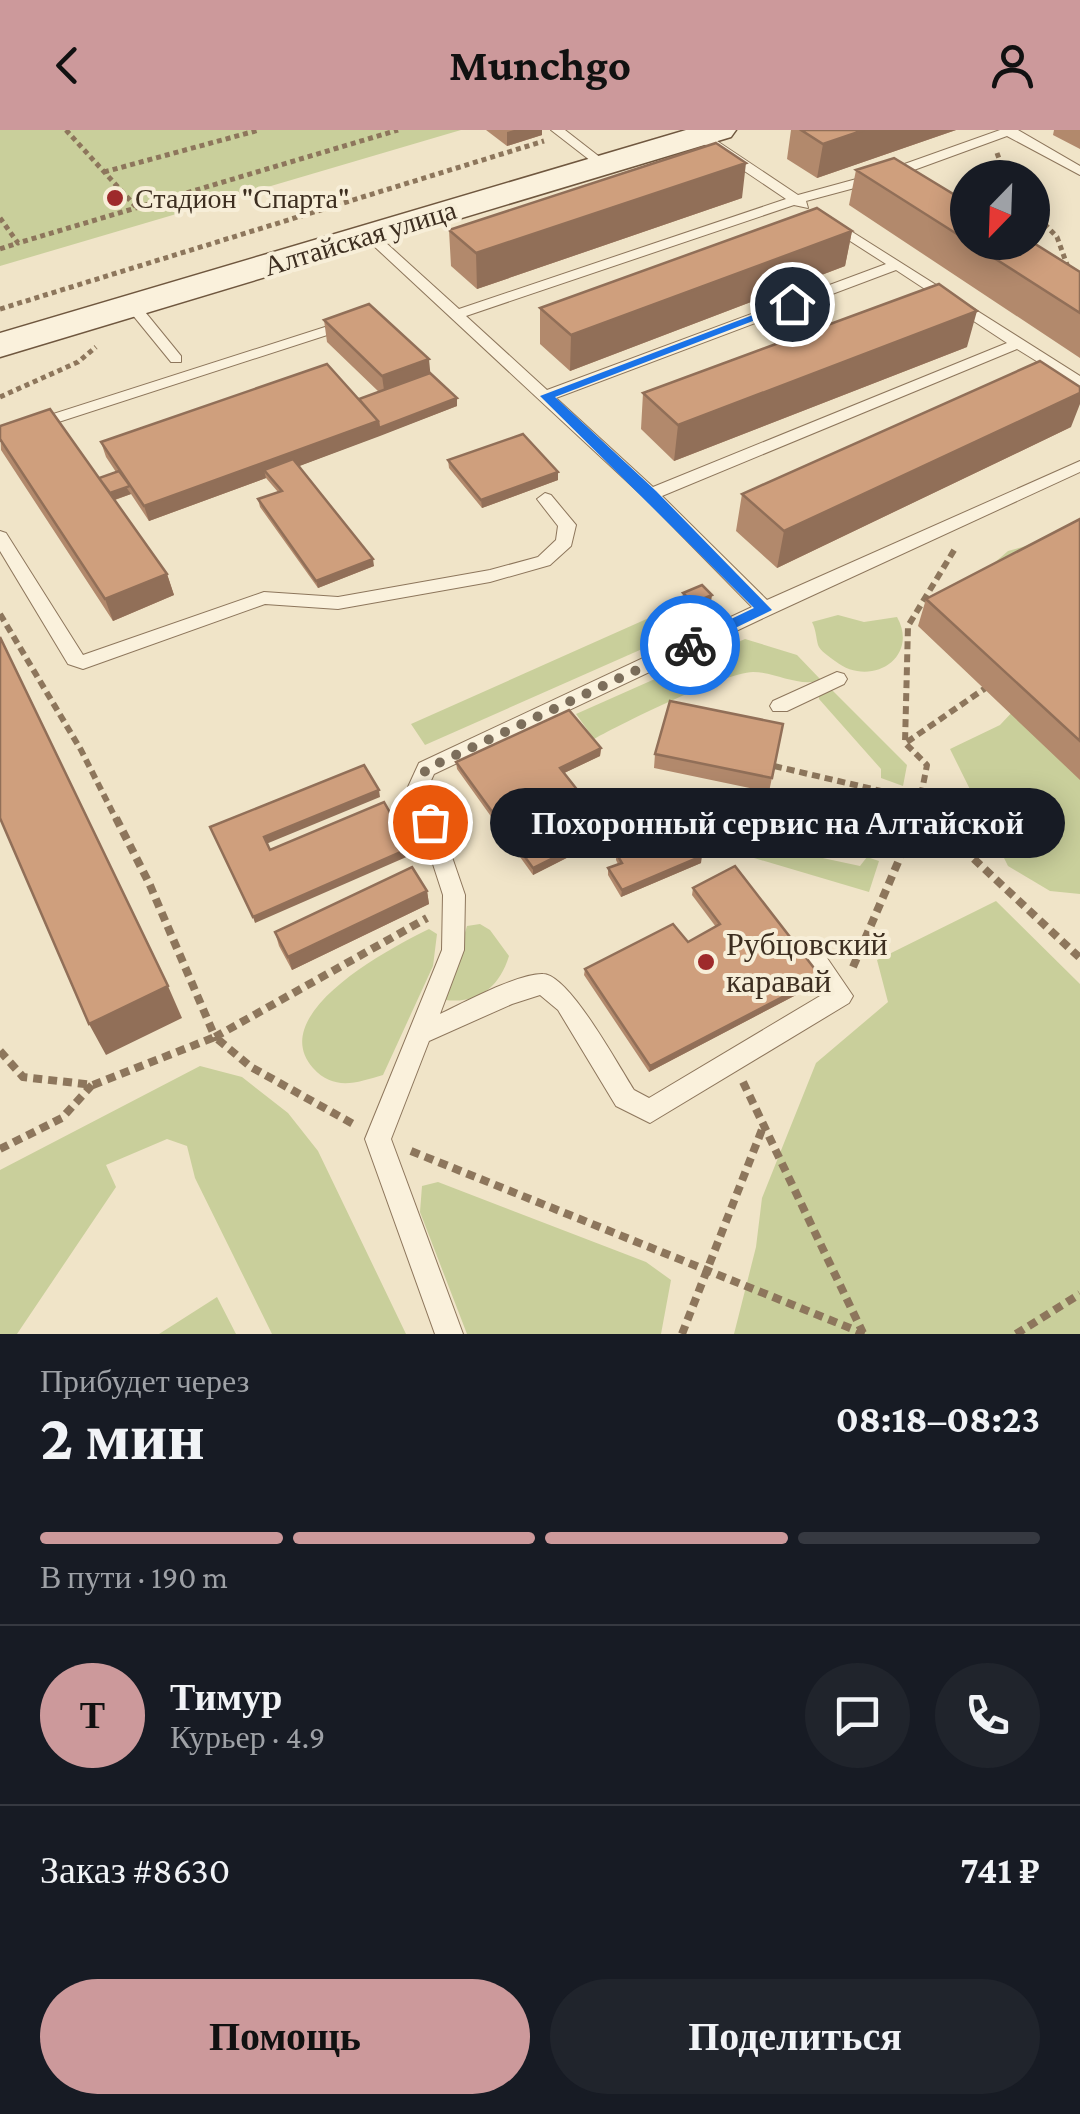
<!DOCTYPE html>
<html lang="ru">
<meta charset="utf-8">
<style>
body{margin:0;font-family:"Crimson Pro",serif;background:#20242c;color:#f1f3f6;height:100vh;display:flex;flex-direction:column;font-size:38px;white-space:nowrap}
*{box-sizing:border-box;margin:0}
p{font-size:32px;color:#9ea1a6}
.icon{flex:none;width:55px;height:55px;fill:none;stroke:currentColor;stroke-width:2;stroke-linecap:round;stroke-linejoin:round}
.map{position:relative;height:1204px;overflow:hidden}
.side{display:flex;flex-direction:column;background:#171b24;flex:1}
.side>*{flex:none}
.needle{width:65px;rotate:203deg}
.controls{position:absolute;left:950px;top:30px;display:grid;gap:20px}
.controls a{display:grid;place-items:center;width:100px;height:100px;border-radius:50%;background:#171b24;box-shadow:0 5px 25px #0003;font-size:50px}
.pin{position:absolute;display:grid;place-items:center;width:85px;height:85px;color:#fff;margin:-42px;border:5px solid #fff;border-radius:50%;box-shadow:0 2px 10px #0007}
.courier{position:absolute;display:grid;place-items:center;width:100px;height:100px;margin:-50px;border:8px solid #1a73e8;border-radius:50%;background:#fff;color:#222;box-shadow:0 2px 12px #0007}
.bubble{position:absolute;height:70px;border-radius:35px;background:#171b24;box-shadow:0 5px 25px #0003;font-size:32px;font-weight:700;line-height:70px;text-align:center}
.head em{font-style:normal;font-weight:700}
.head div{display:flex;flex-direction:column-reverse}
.head{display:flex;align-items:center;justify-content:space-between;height:170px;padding:0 40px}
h1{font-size:65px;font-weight:700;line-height:75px}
.bar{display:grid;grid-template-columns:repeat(4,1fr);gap:15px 10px;align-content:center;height:120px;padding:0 40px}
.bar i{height:12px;border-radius:8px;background:#363941}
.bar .current{background:#cc999b}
.bar p{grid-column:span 4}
.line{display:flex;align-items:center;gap:25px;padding:0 40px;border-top:2px solid #363941}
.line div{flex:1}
.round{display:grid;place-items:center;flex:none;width:105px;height:105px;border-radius:52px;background:#20242c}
.cta{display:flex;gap:20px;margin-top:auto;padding:20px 40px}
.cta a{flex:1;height:115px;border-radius:60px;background:#cc999b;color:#111;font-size:40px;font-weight:700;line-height:115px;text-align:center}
.cta a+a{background:#20242c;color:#f1f3f6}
header{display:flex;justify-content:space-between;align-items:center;height:130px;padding:0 40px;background:#cc999b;color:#111;font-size:45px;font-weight:700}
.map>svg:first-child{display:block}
.green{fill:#c9cf9b}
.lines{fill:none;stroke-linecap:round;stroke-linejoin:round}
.service-casing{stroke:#8d765c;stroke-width:2}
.secondary-casing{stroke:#6f573f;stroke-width:3}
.path-far2{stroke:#8d765c;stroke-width:5;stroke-dasharray:5 4;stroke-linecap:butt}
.path-far1{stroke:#8d765c;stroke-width:6;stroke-dasharray:8 5;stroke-linecap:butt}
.path{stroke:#8d765c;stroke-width:8;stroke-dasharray:9 6;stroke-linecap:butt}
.service{fill:#faf1dc;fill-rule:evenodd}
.secondary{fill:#faf1dc;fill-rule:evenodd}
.wall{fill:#b2896c}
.shaded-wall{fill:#916f58}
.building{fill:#cf9f7d;stroke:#916f58;stroke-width:2.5}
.route{fill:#1a73e8}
.done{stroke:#7c6e5b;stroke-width:10;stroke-dasharray:0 18}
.poi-dot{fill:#9e2a2b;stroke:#f7eed8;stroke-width:4}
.labels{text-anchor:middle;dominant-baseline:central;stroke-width:8;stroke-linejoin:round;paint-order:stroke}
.far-poi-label{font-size:28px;fill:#3d2e20;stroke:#f7eed8;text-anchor:start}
.far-street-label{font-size:28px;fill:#3d2e20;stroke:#f7eed8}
.poi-label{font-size:32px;fill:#3d2e20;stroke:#f7eed8;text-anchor:start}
</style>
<header><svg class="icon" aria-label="back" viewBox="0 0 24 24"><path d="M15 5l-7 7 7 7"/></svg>Munchgo<svg class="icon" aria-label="person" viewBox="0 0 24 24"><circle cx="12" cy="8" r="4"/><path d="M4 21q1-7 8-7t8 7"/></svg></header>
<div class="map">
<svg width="1080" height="1204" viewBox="0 0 1080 1204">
<rect width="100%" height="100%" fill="#f0e4c8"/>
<!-- green -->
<path class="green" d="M0 0H461L0 136Z
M1052 409 1080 521V764L1050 761 1008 736 950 619 1000 595 1016 578 972 452 1008 421Z
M678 475 701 493 425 615 411 594Z
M838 485 864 492 897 487C920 528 870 559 835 531 830 527 820 521 818 515 816 507 816 500 812 492Z
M745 509 797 525 821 550C800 558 775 542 753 542 723 543 623 593 594 609L576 584Z
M829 557 907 635 903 656 881 648V639L819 569V562Z
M743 711 860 736 867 727 879 731 869 762 734 722Z
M996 771 1080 854V1204H734L756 1117 762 1068 816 933 888 872 877 830Z
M480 794 490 800 509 826C499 858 478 874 445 870L467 796Z
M429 799 437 804 433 836 383 945C356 953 334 961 313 938 265 884 390 818 429 799Z
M200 936 242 947 288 983 318 1021 406 1204H272L195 1048 187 1016 167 1009 106 1035 116 1057 17 1204H0V1040Z
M438 1052 646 1132 671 1150 661 1204H467L420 1082 422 1056Z
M217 1167 236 1204H159Z"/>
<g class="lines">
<defs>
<path id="service" d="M551 0H565L610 35 600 38Z
M1000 0H1018L1080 36V45L1007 6 892 48 806 71 808 78 794 75 466 186 547 260 886 134 822 93 820 90 827 86 1080 246V258L1017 219 662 366 767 470 1080 331V342L772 484 434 644 428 657 465 765 464 820 440 884C463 873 519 843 543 844 569 844 619 937 634 960L649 968 825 863 806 832 809 825 817 822 825 825 853 866 849 873 650 993 616 976 558 880 540 865 512 874 429 911 391 1009 463 1204H435L365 1009 442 820 443 765 408 657 419 633 752 477 645 368 362 105 374 102 459 179 786 69 697 9V3H705L798 65 882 42ZM896 140 1007 213 653 357 556 268Z
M132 171 137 172 181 226V232H171L127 178V172Z
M350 189 355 190V196L0 311V301Z
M545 363 551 365 576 395 571 416 550 435 490 452 338 479 265 474 83 539 68 534 0 421V401L6 403 83 525 264 462 338 467 490 440 538 427 556 410 558 396 537 369Z
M837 542 844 544 847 549 844 554 787 581H773L770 576 773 571Z"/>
<path id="secondary" d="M686 0H736L731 7 0 227V203Z"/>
</defs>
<!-- service casing -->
<use href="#service" class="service-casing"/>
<!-- secondary casing -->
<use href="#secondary" class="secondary-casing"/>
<!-- path-far2 -->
<path class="path-far2" d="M66 0 137 78
M997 23 1006 48
M104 42 259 0
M1032 81 1057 107 1070 143
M0 88 18 113 398 0
M0 119 18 113
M0 179 544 11
M0 267 78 232 96 217"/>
<!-- path-far1 -->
<path class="path-far1" d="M0 484 81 620 117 691
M907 612 987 557
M774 636 907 667 933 691
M916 691 927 635 905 613 908 496 956 417"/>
<!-- path -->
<path class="path" d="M116 688 149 753 215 907 427 788
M930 688 1080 828
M853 837 917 688
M0 921 23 947 93 955 215 907 251 937 355 995
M743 952 863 1203
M0 1019 62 988 92 955
M411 1021 865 1204
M682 1204 763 997
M1016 1204 1080 1164"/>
<!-- service -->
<use href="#service" class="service"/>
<!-- secondary -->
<use href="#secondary" class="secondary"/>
</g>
<!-- wall -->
<path class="wall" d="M486 0H542V5L507 16Z
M791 0H956L817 48 787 29Z
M1054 0H1080V19L1053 5Z
M856 40 968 73V112H1032L1080 142V228L849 75Z
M742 68 477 159 451 136 449 100Z
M852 101 845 136 570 241 540 214V178Z
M324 190 430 243 457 276 299 336 374 436 318 458 260 377 258 369 278 362 266 348 149 391 131 364 115 370 167 444 174 465 113 491 1 320 0 296 99 348 116 342 106 327 101 312 359 269 379 262 327 212Z
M967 217 674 331 641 299 643 263Z
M1071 297 777 438 736 401 742 364Z
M448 330 558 350 482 378 449 338Z
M1080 389V650L918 496 926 469Z
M683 463 711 472 692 481 682 470Z
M783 594 769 662 654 638 655 624Z
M601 618 600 626 564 643 609 700 608 707 533 745 457 639 456 632Z
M616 723 701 733 621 767 608 745V738L618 734 616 730Z
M693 758 819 853 649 942 584 845 585 839 688 812 716 797 692 765Z
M427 761 429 774 292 840 279 816 275 802Z"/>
<!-- shaded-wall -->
<path class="shaded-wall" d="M514 0H542V5L507 16V2Z
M864 0H956L817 48 823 14Z
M746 33 742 68 477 159 476 123Z
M852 101 845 136 570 241 571 205Z
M977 181 967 217 674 331 678 295Z
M429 229 431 250 385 267 382 246Z
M1080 263V274L1071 297 777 438 784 401Z
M457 268V276L380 306 379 298Z
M378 291 380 306 270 347 264 340 266 348 149 391 144 376Z
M558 342V350L482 378 481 370Z
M126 357 131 364 108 372 105 365Z
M373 429 374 436 318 458 316 451Z
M167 444 174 465 113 491 105 469Z
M712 465 711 472 692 481 693 473Z
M601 618 600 626 560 645V638Z
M379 660 380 667 266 714 264 707Z
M609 700 608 707 533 745V738Z
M410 718 411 725 255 793 253 787Z
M702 726 701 733 621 767 622 760Z
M427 761 429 774 292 840 288 827Z
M821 847 819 853 649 942 650 936Z
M168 856 182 888 106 925 89 894Z"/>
<!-- building -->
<path class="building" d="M801 0H864L823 14Z
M716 13 746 33 476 123 449 100Z
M894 28 968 73V111L856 40Z
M817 78 852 101 571 205 540 178Z
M969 112H1032L1080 142V183Z
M939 154 977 181 678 295 643 263Z
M369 174 429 229 382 246 324 190Z
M1040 231 1080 257V263L784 401 742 364Z
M327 234 378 291 144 376 101 312Z
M430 243 457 268 379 298 378 291 359 269Z
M50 279 167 444 105 469 0 309V296Z
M523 304 558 342 481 370 448 330Z
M293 329 373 429 316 451 258 369 282 361 264 340Z
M119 341 130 356 110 363 99 348Z
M1080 389V611L926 469Z
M702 455 712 465 693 473 683 463Z
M0 507 168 856 89 894 0 688Z
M670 571 783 594 772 648 655 624Z
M569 580 601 618 560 638 609 700 533 738 456 632Z
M364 635 379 660 264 707 270 720 384 672 410 718 253 787 210 697Z
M681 696 702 726 622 760 608 738 622 733 616 723Z
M735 736 821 847 650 936 585 839 673 794 688 812 720 794 693 758Z
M412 737 427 761 288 827 275 802Z"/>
<!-- route -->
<path class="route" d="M787 172 797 174 555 267 656 361 772 480 690 520 682 515 685 511 754 478 540 266Z"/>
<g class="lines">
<!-- done -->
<path class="done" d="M430 692 418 657 426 639 690 515"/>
</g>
<!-- markers -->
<g class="poi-dot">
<circle cx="115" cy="68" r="10"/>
<circle cx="706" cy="832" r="10"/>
</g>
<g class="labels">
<!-- far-poi labels -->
<g class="far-poi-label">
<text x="135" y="68">Стадион "Спарта"</text>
</g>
<!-- far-street labels -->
<g class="far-street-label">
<text transform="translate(360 108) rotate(-17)">Алтайская улица</text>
</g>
<!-- poi labels -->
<g class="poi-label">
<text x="726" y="814">Рубцовский<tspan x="726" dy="37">каравай</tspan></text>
</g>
</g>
</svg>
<div class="controls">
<a><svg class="needle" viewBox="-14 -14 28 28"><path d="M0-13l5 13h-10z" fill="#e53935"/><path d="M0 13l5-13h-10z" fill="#9ea1a6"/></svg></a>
</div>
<div class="pin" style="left:430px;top:692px;background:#ea580c"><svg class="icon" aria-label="bag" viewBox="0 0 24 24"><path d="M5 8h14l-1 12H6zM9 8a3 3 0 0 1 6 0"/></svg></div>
<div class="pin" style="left:792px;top:174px;background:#1f2937"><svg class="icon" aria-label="home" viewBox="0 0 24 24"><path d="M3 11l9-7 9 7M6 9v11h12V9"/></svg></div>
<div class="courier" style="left:690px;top:515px"><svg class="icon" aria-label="bike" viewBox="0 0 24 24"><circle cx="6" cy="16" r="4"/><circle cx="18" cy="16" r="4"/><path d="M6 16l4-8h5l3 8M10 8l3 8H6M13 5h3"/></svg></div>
<div class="bubble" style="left:490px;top:658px;width:575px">Похоронный сервис на Алтайской</div>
</div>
<section class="side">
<div class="head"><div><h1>2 мин</h1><p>Прибудет через</p></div><em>08:18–08:23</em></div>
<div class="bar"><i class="current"></i><i class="current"></i><i class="current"></i><i></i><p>В пути · 190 m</p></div>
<div class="line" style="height:180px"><b class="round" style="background:#cc999b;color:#111">Т</b><div><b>Тимур</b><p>Курьер · 4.9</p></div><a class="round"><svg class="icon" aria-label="chat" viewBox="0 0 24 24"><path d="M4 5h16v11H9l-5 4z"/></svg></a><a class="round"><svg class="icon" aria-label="phone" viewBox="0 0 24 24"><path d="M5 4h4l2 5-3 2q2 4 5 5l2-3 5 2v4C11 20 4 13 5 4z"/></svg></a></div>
<div class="line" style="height:130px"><div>Заказ #8630</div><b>741 ₽</b></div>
<div class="cta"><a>Помощь</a><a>Поделиться</a></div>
</section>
